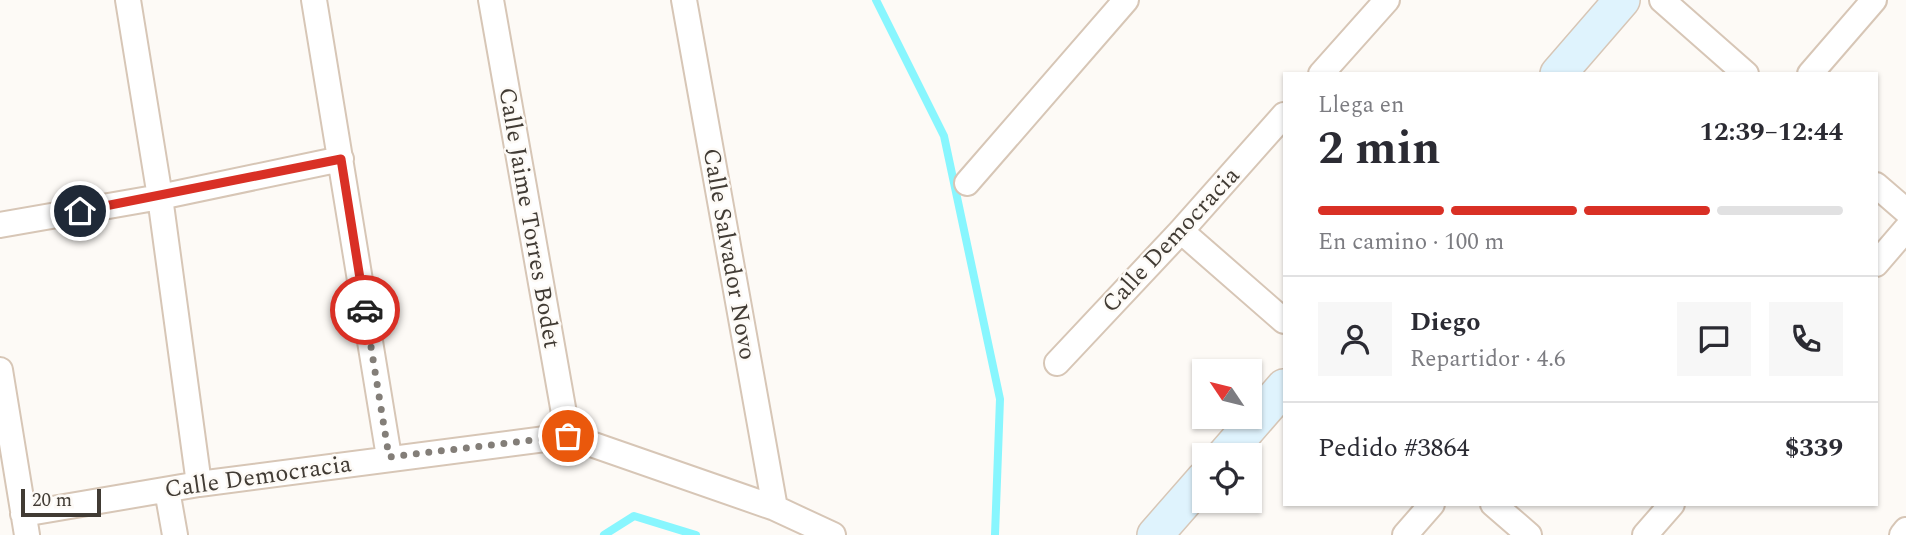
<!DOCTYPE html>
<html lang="es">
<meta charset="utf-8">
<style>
body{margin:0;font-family:Spectral,serif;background:#f7f7f7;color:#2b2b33;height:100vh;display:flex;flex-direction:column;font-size:26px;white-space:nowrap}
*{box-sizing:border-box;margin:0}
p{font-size:23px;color:#7c7c81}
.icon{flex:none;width:38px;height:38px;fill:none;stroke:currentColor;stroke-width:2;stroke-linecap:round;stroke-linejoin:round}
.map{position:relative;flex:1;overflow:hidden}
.sheet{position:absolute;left:1283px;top:72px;width:595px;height:434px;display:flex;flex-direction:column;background:#fff;border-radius:0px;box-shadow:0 2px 5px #0004}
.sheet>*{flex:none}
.needle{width:46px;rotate:305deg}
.fabs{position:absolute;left:1192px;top:359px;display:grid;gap:14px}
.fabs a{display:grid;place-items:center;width:70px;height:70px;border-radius:0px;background:#fff;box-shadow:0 2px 5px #0004;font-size:35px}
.scale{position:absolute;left:21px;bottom:18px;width:80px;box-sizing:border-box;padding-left:7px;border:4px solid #413b34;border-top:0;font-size:19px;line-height:24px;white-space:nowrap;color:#413b34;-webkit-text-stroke:5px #fdfaf6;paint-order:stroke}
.pin{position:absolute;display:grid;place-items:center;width:60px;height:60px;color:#fff;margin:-30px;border:4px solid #fff;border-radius:50%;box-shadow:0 2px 7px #0007}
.courier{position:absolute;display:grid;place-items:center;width:70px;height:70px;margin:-35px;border:5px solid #d93025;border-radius:50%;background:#fff;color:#222;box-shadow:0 2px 9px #0007}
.summary em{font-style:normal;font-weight:700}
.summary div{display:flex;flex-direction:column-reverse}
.summary{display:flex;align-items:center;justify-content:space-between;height:119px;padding:0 35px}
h1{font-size:46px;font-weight:700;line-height:52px}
.bar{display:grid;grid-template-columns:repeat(4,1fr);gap:10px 7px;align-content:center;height:84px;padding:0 35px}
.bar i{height:9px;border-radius:5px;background:#e1e1e2}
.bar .active{background:#d93025}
.bar p{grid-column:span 4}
.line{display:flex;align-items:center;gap:18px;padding:0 35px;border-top:2px solid #e1e1e2}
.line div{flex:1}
.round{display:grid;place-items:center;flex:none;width:74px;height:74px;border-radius:0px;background:#f7f7f7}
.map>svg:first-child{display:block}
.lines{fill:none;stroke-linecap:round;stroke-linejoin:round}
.stream{stroke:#88f6fe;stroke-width:8}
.street-casing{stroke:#d7c6b6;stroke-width:28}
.secondary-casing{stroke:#d7c6b6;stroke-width:38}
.street{stroke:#fff;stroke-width:24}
.secondary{stroke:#dff3fd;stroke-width:35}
.done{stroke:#837e78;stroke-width:7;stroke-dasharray:0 12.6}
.route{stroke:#d93025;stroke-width:9}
.labels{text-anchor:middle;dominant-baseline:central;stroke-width:5;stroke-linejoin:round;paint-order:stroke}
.street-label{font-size:24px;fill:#413b34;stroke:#fdfaf6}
</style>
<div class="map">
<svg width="1906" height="535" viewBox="0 0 1906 535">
<rect width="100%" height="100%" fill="#fdfaf6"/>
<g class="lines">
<!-- stream -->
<path class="stream" d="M876 0 944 136 1000 399 995 535
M604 535 634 516 696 535"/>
<defs>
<path id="street" d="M128 0 160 197 199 484
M314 0 389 457
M491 0 568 436
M684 0 775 508
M1662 0 1746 74
M1321 74 1387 0
M1810 74 1874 0
M967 183 1126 0
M1876 185 1906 211
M0 225 160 197 341 159
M1181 231 1284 321
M1876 264 1906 229
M1057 363 1181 231 1284 115
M0 370 27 535
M167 490 175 535
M1493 504 1529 535
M23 514 199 484 568 436 775 508 833 535
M1405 535 1432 504
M1645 535 1672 504
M1902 535 1906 530"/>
<path id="secondary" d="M1558 74 1622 0
M1225 455 1284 387
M1155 535 1204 479"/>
</defs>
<!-- street casing -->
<use href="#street" class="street-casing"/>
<!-- secondary casing -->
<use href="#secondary" class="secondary-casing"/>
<!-- street -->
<use href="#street" class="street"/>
<!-- secondary -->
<use href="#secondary" class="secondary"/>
</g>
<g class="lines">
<!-- done -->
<path class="done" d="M365 310 389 457 568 436"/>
<!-- route -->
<path class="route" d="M80 211 341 159 365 310"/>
</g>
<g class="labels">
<!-- street labels -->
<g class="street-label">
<text transform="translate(529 218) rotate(80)">Calle Jaime Torres Bodet</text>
<text transform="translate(1171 240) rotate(-47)">Calle Democracia</text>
<text transform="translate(729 254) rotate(80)">Calle Salvador Novo</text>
<text transform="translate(258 477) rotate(-8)">Calle Democracia</text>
</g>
</g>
</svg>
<div class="fabs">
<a><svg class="needle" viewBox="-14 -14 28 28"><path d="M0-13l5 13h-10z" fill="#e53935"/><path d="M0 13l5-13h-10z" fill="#7c7c81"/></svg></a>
<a><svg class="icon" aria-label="locate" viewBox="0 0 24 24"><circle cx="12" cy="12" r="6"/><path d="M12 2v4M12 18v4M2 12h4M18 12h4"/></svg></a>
</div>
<div class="scale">20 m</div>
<div class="pin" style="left:568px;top:436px;background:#ea580c"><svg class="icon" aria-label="bag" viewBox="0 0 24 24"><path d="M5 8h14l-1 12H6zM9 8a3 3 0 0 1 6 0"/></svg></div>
<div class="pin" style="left:80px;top:211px;background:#1f2937"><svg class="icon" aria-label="home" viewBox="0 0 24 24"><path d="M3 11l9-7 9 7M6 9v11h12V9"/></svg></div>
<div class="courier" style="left:365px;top:310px"><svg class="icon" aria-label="car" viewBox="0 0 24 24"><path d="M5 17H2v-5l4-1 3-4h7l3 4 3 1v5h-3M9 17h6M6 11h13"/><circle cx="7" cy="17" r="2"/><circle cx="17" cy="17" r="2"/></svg></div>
<section class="sheet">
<div class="summary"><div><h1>2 min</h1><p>Llega en</p></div><em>12:39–12:44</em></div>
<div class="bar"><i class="active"></i><i class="active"></i><i class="active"></i><i></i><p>En camino · 100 m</p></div>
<div class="line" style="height:126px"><a class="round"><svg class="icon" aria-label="person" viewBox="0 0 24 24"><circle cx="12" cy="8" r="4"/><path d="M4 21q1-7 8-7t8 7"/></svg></a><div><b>Diego</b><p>Repartidor · 4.6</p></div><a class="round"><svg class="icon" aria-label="chat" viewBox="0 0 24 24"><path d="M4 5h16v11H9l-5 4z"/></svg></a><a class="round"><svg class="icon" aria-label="phone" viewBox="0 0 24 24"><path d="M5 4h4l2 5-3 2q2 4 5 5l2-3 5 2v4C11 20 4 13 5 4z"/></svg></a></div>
<div class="line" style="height:91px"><div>Pedido #3864</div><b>$339</b></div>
</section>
</div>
